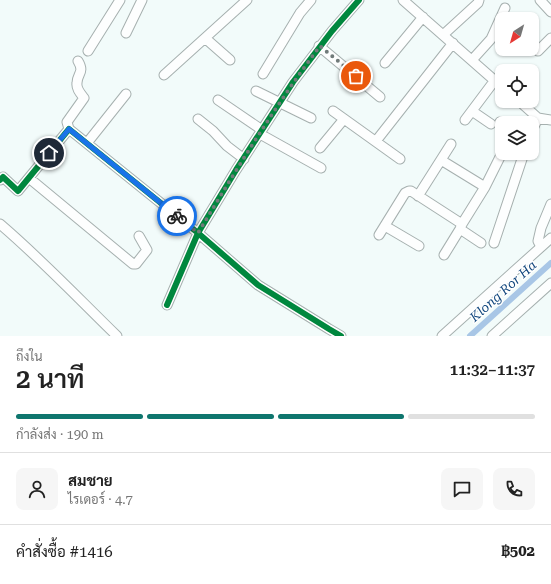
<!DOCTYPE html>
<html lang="th">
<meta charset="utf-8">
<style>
body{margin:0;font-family:"Roboto Serif",Sarabun,serif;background:#f6f6f6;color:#222;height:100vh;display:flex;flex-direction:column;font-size:15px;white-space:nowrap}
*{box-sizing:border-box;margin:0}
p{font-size:13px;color:#767676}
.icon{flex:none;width:22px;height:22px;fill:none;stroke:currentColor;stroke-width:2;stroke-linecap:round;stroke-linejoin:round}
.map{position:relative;height:336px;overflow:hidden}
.drawer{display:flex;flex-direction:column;background:#fff;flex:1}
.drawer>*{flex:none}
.needle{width:26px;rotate:217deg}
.fabs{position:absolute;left:495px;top:12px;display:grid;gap:8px}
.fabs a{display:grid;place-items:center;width:44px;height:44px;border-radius:8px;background:#fff;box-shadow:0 1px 3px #0004;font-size:20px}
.pin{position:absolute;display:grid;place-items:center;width:34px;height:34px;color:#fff;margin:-17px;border:2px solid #fff;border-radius:50%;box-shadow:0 1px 4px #0007}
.courier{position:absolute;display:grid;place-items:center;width:40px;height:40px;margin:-20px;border:3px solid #1a73e8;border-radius:50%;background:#fff;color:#222;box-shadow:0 1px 5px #0007}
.overview em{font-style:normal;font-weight:600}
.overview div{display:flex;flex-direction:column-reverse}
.overview{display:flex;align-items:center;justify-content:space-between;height:68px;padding:0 16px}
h1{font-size:26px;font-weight:600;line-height:30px}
.bar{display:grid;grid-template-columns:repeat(4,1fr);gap:6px 4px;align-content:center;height:48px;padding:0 16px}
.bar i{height:5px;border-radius:3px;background:#e0e0e0}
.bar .active{background:#0f766e}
.bar p{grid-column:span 4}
.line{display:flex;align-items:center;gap:10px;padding:0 16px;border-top:1px solid #e0e0e0}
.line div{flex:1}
.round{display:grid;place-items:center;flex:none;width:42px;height:42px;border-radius:8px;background:#f6f6f6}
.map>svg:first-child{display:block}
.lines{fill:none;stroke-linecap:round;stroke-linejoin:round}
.canal{stroke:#a8c6e6;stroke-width:6}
.minor-casing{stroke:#a6b0af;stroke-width:11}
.minor{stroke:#fdfefe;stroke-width:9}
.cycleway-casing{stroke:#fff;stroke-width:8}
.cycleway{stroke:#00873e;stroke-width:6}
.done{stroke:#717b7a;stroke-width:4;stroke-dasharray:0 7.2}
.route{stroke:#1a73e8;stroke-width:5}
.labels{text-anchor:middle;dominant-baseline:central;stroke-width:3;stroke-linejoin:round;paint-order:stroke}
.water-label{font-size:13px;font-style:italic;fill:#10467d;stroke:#fff}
</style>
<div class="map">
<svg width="551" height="336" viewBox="0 0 551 336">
<rect width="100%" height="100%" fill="#f2fbfa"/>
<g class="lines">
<!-- canal -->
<path class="canal" d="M470 336 551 263"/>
<defs>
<path id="minor" d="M403 0 502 87
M540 0 551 12
M126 33 142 0
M443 35 478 3 479 0
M205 38 230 60
M532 45 538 51 551 38
M319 46 380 97
M88 51 120 0
M472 60 491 39 505 8
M385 63 423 17
M263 74 300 13 311 0
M164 75 247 0
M256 91 311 118
M218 100 262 130
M519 101 538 118 551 120
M333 111 400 159
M472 111 491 124
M198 119 213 131 227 146 244 159
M465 120 495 80
M500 122 502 123
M69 129 67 122 84 98C81 94 76 89 77 83 77 73 85 73 78 61
M532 131 538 118
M260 134 321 168
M376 141 453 43
M87 143 126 94
M320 148 344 119
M441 160 485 187
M29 178 133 264H136L147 250 139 236
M0 180 3 177 18 191 69 129 198 233 258 285 329 329 341 336
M418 196 451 144
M0 224C41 259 78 298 117 336
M385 226 419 246
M460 229 481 243
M379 235 405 193 409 191H411L462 224
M494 243 524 153
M541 247 538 241 541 228 551 204
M444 255 460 229 462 224 485 187 502 153
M167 305 198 233 236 170 293 82 332 31 359 0
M442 336 551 238
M492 336 551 283"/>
</defs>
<!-- minor casing -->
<use href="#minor" class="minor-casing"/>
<!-- minor -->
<use href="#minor" class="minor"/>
<defs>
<path id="cycleway" d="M0 180 3 177 18 191 69 129 198 233 258 285 329 329 341 336
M167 305 198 233 236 170 293 82 332 31 359 0"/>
</defs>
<!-- cycleway casing -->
<use href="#cycleway" class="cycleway-casing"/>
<!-- cycleway -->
<use href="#cycleway" class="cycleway"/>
</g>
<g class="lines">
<!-- done -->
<path class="done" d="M177 216 198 233C236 170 275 106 320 46L356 76"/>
<!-- route -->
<path class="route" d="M49 153 69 129 177 216"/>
</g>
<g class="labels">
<!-- water labels -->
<g class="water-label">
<text transform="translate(503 291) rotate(-42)">Klong Ror Ha</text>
</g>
</g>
</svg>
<div class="fabs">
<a><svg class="needle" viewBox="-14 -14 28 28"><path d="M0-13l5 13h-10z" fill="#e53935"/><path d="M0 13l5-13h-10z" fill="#767676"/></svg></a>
<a><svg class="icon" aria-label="locate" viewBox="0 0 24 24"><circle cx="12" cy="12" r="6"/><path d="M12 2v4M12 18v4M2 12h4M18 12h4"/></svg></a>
<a><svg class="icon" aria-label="layers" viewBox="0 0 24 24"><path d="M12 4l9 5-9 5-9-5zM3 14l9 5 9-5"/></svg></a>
</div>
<div class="pin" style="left:356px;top:76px;background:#ea580c"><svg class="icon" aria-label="bag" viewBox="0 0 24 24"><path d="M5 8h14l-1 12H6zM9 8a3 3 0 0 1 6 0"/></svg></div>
<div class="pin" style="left:49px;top:153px;background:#1f2937"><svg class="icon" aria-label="home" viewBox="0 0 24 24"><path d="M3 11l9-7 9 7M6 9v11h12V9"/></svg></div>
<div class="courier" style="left:177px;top:216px"><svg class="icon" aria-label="bike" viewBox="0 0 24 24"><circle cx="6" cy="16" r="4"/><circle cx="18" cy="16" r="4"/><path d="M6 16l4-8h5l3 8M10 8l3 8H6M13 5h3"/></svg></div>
</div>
<section class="drawer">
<div class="overview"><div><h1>2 นาที</h1><p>ถึงใน</p></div><em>11:32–11:37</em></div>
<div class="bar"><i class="active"></i><i class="active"></i><i class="active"></i><i></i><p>กำลังส่ง · 190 m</p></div>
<div class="line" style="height:72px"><a class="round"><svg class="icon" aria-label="person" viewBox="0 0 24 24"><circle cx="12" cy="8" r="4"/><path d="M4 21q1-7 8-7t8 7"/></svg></a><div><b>สมชาย</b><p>ไรเดอร์ · 4.7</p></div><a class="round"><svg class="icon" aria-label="chat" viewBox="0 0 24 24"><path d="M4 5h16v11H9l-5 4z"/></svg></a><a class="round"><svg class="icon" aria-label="phone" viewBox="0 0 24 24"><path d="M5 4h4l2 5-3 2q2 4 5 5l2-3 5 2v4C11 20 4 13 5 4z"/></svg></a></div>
<div class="line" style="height:52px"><div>คำสั่งซื้อ #1416</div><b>฿502</b></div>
</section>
